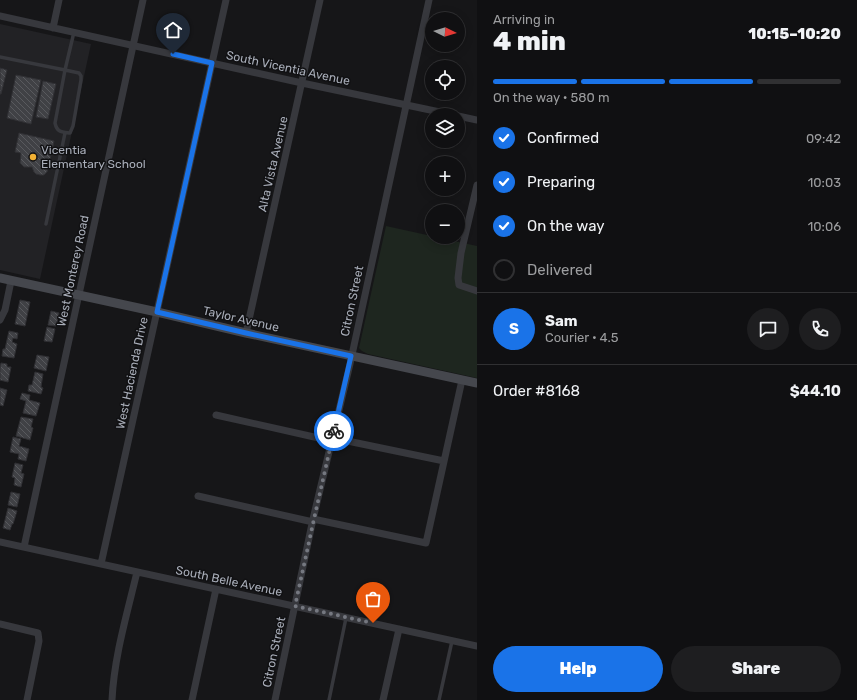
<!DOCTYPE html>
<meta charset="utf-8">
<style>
body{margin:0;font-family:Rubik,sans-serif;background:#1e1e20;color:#f1f3f6;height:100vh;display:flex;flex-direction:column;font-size:15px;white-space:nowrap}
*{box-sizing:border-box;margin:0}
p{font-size:13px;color:#9c9d9f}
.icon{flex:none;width:22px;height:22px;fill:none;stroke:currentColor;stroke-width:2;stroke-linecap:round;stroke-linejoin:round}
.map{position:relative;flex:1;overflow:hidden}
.side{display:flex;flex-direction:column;background:#101012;width:380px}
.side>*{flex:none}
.needle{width:26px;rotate:95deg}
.buttons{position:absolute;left:425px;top:12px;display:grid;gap:8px}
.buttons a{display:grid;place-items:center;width:40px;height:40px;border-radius:50%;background:#101012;box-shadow:0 2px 10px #0003,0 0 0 1px #303032;font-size:20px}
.pin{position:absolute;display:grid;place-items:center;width:34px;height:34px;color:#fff;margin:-41px -17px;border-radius:50% 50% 50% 0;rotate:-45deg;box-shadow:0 0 4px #0007}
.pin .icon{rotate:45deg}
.courier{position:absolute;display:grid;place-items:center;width:40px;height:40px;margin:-20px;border:3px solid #1a73e8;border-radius:50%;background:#fff;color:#222;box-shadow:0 1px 5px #0007}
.summary em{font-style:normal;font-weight:800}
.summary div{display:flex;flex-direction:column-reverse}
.summary{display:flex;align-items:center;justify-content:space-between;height:68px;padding:0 16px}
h1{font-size:26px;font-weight:800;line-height:30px}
.bar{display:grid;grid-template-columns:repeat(4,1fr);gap:6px 4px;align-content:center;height:48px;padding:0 16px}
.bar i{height:5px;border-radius:3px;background:#303032}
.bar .active{background:#1a73e8}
.bar p{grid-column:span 4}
.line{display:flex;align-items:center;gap:10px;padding:0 16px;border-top:1px solid #303032}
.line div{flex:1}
.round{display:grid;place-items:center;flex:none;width:42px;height:42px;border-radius:21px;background:#1e1e20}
ol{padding:0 16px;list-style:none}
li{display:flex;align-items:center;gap:12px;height:44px}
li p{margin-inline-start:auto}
li .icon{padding:4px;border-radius:50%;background:#1a73e8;color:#fff;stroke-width:4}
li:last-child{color:#9c9d9f}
li i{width:22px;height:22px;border:2px solid #303032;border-radius:50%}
.primary-button{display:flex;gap:8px;margin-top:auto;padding:8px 16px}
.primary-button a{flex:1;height:46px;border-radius:24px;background:#1a73e8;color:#fff;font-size:16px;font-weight:800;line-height:46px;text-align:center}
.primary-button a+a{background:#1e1e20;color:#f1f3f6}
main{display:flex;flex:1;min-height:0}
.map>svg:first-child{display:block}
.built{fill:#222225}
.grass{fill:#1e261f}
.building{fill:url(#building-back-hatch);stroke:#303034}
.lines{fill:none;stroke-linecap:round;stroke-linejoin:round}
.lane{stroke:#37383d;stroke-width:3.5}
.street{stroke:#37383d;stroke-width:7}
.secondary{stroke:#45474d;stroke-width:9}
.done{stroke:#757880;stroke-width:4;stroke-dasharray:0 7.2}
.route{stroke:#1a73e8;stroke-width:5}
.poi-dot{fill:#f2b134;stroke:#111113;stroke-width:1.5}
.labels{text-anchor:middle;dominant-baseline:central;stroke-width:3;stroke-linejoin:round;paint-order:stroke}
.street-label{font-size:12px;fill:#a8adb8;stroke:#111113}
.poi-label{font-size:12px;fill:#a8adb8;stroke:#111113;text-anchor:start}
</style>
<main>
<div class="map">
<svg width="477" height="700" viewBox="0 0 477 700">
<defs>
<pattern id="building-back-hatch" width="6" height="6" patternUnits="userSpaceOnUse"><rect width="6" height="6" fill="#404145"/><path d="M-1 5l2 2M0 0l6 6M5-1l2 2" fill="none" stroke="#595a5e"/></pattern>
</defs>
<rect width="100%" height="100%" fill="#161618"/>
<!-- built -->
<path class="built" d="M0 24 91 44 40 279 0 270Z"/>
<!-- grass -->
<path class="grass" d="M386 226 477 246V378L368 354 362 351 359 348Z"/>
<!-- building -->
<path class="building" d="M0 68 7 70 1 94H0Z
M16 75 41 80 31 124 7 118Z
M43 81 56 84 48 119 36 117Z
M19 133 54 141 48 169 47 172 44 175H40L36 174 34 172 32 167H24L20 163 21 153 15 152Z
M20 300 30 302 25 326 15 324Z
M51 311 59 313 56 326 48 325Z
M47 327 55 329 52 342 44 341Z
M9 331 18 333 17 339 13 338 12 342 17 344 14 358 2 356 3 349H5Z
M37 355 49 357 46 371 34 368Z
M1 363 7 364V367H11L8 382 0 380V368Z
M35 372 43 374 41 387 43 388 41 394 28 391 29 385H32Z
M0 388 7 390 3 406 0 405Z
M22 393 30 395 29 400 40 403 36 416 23 413 26 401 20 399Z
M21 417 33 419 31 427 33 428 30 440 16 436Z
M13 437 21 439 19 446 29 449 26 461 18 459 19 454 10 452Z
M15 463 23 465 21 473 24 474 21 487 14 485 15 478 12 477Z
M11 492 20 494 17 507 8 505Z
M8 508 17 511 13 524H12L10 530 3 528Z"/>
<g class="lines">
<!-- lane -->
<path class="lane" d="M0 57 65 70 74 32
M65 70 79 73 81 76V80L73 126 70 133H69C61 132 57 132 55 123Z
M46 224 65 133
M329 700 346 618
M439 700 452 641"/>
<!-- street -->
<path class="street" d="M0 16 302 83 454 115
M53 28 59 0
M458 116 477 120
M477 185 461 253 458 278 459 285 477 291
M0 320 5 310 11 281
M246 333 320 0
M216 415 332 441
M333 438 444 461
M198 496 313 522
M313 519 426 543 462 380
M0 542 477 646
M24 547 143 0
M101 564 226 0
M0 624 38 633 39 641 27 700
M112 700C114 657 127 614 137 572
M192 700 216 589
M275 700 313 519 350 364 429 0
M383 700 399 629"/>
<!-- secondary -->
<path class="secondary" d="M0 278 157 312 246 333 477 383"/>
</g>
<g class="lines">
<!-- done -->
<path class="done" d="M334 431 314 519 295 606 373 623"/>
<!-- route -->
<path class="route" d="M173 54 212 63 157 312 246 333 351 356 334 431"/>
</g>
<!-- markers -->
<circle class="poi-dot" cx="33" cy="157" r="4"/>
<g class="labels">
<!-- street labels -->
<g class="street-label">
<text transform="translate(288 68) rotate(12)">South Vicentia Avenue</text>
<text transform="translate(273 164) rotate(-77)">Alta Vista Avenue</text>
<text transform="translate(73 271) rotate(-78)">West Monterey Road</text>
<text transform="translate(352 301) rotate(-78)">Citron Street</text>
<text transform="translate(241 319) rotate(13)">Taylor Avenue</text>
<text transform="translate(132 373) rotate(-78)">West Hacienda Drive</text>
<text transform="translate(229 581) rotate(12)">South Belle Avenue</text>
<text transform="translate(274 652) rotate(-78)">Citron Street</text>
</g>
<!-- poi labels -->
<g class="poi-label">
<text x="41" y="150">Vicentia<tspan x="41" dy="14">Elementary School</tspan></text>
</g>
</g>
</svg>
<div class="buttons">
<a><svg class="needle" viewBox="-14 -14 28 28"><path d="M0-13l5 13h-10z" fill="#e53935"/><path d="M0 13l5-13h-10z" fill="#9c9d9f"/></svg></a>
<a><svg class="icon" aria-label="locate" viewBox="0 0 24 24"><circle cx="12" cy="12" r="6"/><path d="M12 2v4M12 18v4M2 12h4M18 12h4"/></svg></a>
<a><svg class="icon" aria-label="layers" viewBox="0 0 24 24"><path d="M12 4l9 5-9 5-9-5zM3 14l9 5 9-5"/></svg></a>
<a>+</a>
<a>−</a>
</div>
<div class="pin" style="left:373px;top:623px;background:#ea580c"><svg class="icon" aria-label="bag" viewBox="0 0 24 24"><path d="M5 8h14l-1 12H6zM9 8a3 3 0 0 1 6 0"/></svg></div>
<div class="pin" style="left:173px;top:54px;background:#1f2937"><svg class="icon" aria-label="home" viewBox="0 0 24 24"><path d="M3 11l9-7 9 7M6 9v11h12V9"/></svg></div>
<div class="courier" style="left:334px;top:431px"><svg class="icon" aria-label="bike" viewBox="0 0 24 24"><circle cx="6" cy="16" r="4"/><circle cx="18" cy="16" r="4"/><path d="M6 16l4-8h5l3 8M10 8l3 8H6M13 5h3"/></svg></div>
</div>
<section class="side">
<div class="summary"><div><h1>4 min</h1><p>Arriving in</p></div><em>10:15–10:20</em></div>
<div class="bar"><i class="active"></i><i class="active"></i><i class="active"></i><i></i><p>On the way · 580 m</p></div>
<ol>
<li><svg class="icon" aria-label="check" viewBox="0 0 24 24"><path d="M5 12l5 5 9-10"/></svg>Confirmed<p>09:42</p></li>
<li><svg class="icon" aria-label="check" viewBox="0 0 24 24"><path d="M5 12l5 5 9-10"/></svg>Preparing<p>10:03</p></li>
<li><svg class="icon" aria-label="check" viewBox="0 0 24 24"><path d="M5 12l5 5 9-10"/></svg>On the way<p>10:06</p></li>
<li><i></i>Delivered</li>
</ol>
<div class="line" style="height:72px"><b class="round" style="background:#1a73e8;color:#fff">S</b><div><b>Sam</b><p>Courier · 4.5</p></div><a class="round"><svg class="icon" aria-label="chat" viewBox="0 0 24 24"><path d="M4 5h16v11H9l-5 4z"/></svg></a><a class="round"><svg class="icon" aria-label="phone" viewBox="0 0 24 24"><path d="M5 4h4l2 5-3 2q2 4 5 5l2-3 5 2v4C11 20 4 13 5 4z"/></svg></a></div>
<div class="line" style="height:52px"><div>Order #8168</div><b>$44.10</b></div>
<div class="primary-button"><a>Help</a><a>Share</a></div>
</section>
</main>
